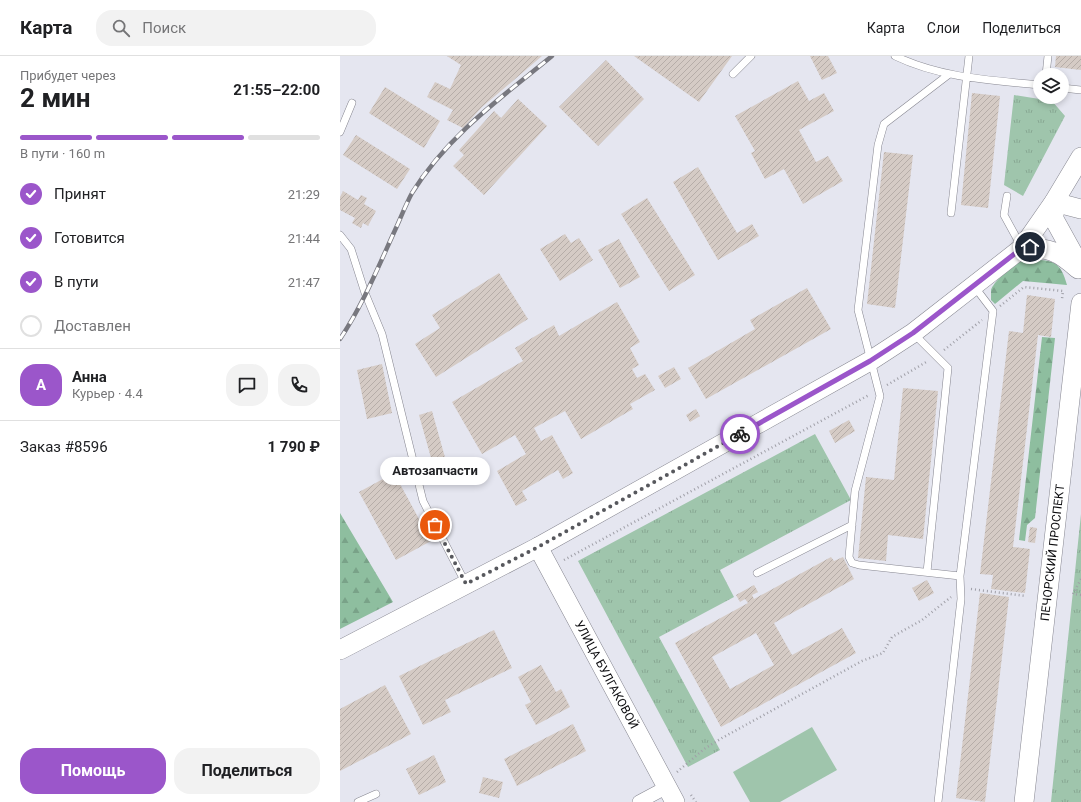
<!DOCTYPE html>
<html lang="ru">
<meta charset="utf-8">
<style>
body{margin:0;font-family:Roboto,sans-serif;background:#f2f2f2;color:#202124;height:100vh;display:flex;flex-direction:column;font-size:15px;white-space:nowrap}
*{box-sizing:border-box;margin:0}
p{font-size:13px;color:#757577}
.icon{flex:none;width:22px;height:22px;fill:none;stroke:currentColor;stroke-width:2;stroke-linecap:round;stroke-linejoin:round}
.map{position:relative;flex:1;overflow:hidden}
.panel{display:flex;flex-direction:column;background:#fff;width:340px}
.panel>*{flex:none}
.controls{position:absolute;left:693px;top:12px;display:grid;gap:8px}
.controls a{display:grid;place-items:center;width:36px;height:36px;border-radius:50%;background:#fff;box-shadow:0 2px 6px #0003;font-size:20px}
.pin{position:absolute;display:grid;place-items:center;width:34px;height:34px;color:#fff;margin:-17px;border:2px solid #fff;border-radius:50%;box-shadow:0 1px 4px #0007}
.courier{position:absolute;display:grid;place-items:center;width:40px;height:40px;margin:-20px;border:3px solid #9b56ca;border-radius:50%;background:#fff;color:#222;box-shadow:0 1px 5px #0007}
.bubble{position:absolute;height:28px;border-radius:14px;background:#fff;box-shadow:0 2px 6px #0003;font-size:13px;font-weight:700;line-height:28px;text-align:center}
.headline em{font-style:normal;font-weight:700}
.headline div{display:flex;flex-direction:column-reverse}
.headline{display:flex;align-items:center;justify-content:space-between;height:68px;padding:0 20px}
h1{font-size:26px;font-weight:700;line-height:30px}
.bar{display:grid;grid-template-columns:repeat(4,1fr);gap:6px 4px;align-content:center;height:48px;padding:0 20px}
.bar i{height:5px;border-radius:3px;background:#e0e0e0}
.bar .selected{background:#9b56ca}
.bar p{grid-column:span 4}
.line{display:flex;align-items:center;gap:10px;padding:0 20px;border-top:1px solid #e0e0e0}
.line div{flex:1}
.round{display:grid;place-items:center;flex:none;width:42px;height:42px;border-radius:16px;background:#f2f2f2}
ol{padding:0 20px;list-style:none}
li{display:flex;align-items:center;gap:12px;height:44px}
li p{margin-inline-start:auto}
li .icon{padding:4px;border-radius:50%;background:#9b56ca;color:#fff;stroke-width:4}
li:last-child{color:#757577}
li i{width:22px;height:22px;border:2px solid #e0e0e0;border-radius:50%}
.cta{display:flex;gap:8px;margin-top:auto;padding:8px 20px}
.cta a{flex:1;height:46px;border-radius:16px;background:#9b56ca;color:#fff;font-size:16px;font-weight:700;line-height:46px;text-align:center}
.cta a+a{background:#f2f2f2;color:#202124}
header{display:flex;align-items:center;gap:24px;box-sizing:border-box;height:56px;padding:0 20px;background:#fff;border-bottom:1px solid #e0e0e0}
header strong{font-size:19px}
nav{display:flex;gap:22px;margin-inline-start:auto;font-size:14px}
.search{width:280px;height:36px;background:#f2f2f2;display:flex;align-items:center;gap:10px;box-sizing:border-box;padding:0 14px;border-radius:16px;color:#757577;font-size:15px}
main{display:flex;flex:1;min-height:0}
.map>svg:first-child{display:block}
.forest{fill:url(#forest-firs)}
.park{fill:url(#park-tufts)}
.pitch{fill:#9fc5ac}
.building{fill:url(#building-hatch);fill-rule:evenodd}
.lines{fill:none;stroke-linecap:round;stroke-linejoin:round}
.lane-casing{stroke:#868690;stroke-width:8}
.street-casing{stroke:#868690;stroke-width:14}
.secondary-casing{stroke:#868690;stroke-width:20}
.path{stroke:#9f9fa7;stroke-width:2.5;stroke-dasharray:1 3;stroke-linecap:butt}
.lane{stroke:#fff;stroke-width:7}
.street{stroke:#fff;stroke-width:13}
.secondary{stroke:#fff;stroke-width:19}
.rail-casing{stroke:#78787f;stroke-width:4.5}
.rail{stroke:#fff;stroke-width:3;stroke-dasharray:9;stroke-linecap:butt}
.done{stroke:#57585d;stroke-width:4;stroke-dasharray:0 7.2}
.route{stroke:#9b56ca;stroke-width:5}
.labels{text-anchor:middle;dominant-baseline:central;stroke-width:4;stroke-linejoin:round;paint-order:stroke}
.street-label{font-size:12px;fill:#0b0b0e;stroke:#fff}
</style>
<header>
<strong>Карта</strong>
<div class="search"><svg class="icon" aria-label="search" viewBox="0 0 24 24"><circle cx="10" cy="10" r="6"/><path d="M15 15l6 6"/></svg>Поиск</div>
<nav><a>Карта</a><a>Слои</a><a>Поделиться</a></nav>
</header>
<main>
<section class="panel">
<div class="headline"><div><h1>2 мин</h1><p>Прибудет через</p></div><em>21:55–22:00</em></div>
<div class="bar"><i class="selected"></i><i class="selected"></i><i class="selected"></i><i></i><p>В пути · 160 m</p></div>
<ol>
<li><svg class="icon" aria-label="check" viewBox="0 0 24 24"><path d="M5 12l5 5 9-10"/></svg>Принят<p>21:29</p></li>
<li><svg class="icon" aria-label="check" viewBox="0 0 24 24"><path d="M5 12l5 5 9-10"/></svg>Готовится<p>21:44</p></li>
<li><svg class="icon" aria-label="check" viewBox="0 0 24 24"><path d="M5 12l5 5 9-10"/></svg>В пути<p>21:47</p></li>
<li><i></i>Доставлен</li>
</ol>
<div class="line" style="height:72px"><b class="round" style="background:#9b56ca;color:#fff">А</b><div><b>Анна</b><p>Курьер · 4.4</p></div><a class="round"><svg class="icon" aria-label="chat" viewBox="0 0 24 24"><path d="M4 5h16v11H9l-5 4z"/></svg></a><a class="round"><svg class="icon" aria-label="phone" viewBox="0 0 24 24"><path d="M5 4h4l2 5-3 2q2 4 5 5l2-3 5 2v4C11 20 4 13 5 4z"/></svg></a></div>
<div class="line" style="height:52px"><div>Заказ #8596</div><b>1 790 ₽</b></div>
<div class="cta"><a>Помощь</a><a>Поделиться</a></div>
</section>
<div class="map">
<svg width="741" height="746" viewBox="0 0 741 746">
<defs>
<pattern id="forest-firs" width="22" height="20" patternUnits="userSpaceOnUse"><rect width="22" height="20" fill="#8ebe9f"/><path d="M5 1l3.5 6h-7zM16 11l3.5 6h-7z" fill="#79a288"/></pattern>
<pattern id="park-tufts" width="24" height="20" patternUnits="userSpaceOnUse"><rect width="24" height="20" fill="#9fc5ac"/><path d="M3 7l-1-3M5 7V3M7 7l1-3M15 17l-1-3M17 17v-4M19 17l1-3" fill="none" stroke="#88a893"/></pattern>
<pattern id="building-hatch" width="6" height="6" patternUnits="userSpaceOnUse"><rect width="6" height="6" fill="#d5cbc5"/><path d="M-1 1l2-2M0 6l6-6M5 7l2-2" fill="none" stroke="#b6ada8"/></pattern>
</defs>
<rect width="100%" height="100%" fill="#e5e6f0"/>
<!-- forest -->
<path class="forest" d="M684 204C710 204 720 202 727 229L683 225 655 248 651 244C651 241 651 237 651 234 654 224 676 207 684 204Z
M702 281 715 282 695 462 687 469 685 485 679 484Z
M0 457 53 546 0 573Z"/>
<!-- park -->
<path class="park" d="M674 39 712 45 725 60 683 140 664 129Z
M475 378 511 444 380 514 394 541 319 581 380 694 348 711 238 505Z
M741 458V746H711Z"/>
<!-- pitch -->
<path class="pitch" d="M472 671 497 714 440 746H410L393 716Z"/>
<!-- building -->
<path class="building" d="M107 0H202L142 51 123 72 107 64 113 54 87 41 95 26 110 33 121 9Z
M294 0H392L359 46Z
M470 0H488L497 17 482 24Z
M716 0H741V14L715 11Z
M266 4 304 43 258 90 219 51Z
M458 25 469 45 484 37 494 55 459 74 476 106 488 100 503 125 463 148 444 113 425 123 411 97 415 95 395 60Z
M45 31 100 65 84 92 29 57Z
M632 37 660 40 648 152 621 149Z
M178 43 207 70 144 139 113 110 124 99 119 94 154 55 161 62Z
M16 79 70 113 57 133 3 99Z
M544 96 573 99 555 252 527 248Z
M358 111 397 177 412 168 419 180 378 204 333 126Z
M3 135 18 144 21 139 27 142 24 148 36 155 28 170 23 167 21 172 12 167 15 162 0 154V141Z
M307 142 355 219 329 235 281 158Z
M225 178 231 187 239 182 253 204 220 225 200 193Z
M279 183 300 221 280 232 258 194Z
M159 217 188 263 96 321 75 288 100 272 92 259Z
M467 232 491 273 366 343 348 312 415 273 410 264Z
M687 239 715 243 711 281 698 279 673 491 690 493 685 537 651 533 653 519 640 518 669 275 683 277Z
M277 246 300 286 290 292 299 309 292 313 297 322 305 318 315 334 290 348 293 353 241 383 225 355 194 372 201 385 212 379 233 417 223 423 218 414 182 435 187 444 176 450 157 415 186 398 175 379 142 398 112 346 183 305 175 292 214 269 219 280Z
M42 308 52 357 27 363 17 314Z
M334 311 341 323 325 332 318 320Z
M563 332 598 335 583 483 548 479 546 505 518 502 526 421 554 424Z
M356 353 360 360 350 366 346 359Z
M92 355 106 405 93 409 79 359Z
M509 364 515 375 495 387 489 375Z
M54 417 91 485 56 504 19 436Z
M690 471 697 472 695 487 688 486Z
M491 501 494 505 503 501 514 523 434 567 452 599 502 572 516 597 381 671 335 587 408 547 405 543 400 546 396 539 414 529 418 536 412 539 414 543ZM416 577 434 609 390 633 372 601Z
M587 524 594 537 579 545 572 532Z
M640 537 669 541 645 746 616 742Z
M154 574 172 612 105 644 111 656 83 669 59 620Z
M201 609 216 636 221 633 230 651 196 669 185 649 191 646 178 621Z
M45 629 71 678 0 715V653Z
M233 668 246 695 177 730 164 703Z
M94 699 106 726 79 739 66 713Z
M143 721 163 726 159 742 139 737Z"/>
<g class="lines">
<defs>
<path id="lane" d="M555 0C601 22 650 24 700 29
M393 18 411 0
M608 19 544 68 538 89 518 254 540 340 515 435 509 501 512 507 519 509 620 520
M706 19 708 0
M722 32 741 34
M0 76 12 47
M667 140 664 159 681 190
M611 157 629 0
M0 179 11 193 25 237 42 278 83 445 126 528
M574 278 608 312 587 516
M417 517 512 469
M18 746 36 738
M598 746 621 543 620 520 653 255 634 230"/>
<path id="street" d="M299 746 327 731"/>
<g id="secondary">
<path d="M741 153 714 146V163L741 212"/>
<path d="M682 192C708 191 718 195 738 213"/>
<path id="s1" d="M198 491 335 746"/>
<path d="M0 594 198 491 530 305 573 277 682 192 714 146 741 101"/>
<path id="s2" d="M684 746 741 247"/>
</g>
</defs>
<!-- lane casing -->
<use href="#lane" class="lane-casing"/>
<!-- street casing -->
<use href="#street" class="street-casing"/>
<!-- secondary casing -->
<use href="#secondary" class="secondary-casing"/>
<!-- path -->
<path class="path" d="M660 250 684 231 723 235 722 243
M604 294 642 264
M547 329 588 305
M224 504 529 339
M741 523 733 538 741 539
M631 533 686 540
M337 716 364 693 382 682 522 605 543 597 552 581 582 564 611 541
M351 739 356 746"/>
<!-- lane -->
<use href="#lane" class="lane"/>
<!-- street -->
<use href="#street" class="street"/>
<!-- secondary -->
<use href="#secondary" class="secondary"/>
<defs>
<path id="rail" d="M0 283C23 249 39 209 56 172 61 161 66 148 72 137 107 80 162 41 212 0"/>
</defs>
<!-- rail casing -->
<use href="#rail" class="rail-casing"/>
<!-- rail -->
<use href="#rail" class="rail"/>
</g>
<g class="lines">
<!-- done -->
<path class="done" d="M95 469 126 528 198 491 400 378"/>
<!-- route -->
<path class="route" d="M400 378 530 305 573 277 682 192 690 191"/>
</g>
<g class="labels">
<!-- street labels -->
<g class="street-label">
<text stroke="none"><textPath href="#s2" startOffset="251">ПЕЧОРСКИЙ ПРОСПЕКТ</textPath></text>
<text stroke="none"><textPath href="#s1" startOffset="145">УЛИЦА БУЛГАКОВОЙ</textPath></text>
</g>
</g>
</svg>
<div class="controls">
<a><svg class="icon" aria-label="layers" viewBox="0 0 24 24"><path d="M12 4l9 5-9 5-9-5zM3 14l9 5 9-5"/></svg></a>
</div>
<div class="pin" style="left:95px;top:469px;background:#ea580c"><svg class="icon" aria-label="bag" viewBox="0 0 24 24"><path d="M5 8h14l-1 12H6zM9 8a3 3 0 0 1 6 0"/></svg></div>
<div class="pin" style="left:690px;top:191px;background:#1f2937"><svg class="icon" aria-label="home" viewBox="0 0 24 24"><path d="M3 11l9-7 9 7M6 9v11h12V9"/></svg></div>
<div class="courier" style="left:400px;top:378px"><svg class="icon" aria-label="bike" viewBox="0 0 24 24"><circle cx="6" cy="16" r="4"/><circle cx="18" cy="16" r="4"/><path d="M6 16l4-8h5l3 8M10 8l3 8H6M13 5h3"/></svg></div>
<div class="bubble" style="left:40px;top:401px;width:110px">Автозапчасти</div>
</div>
</main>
